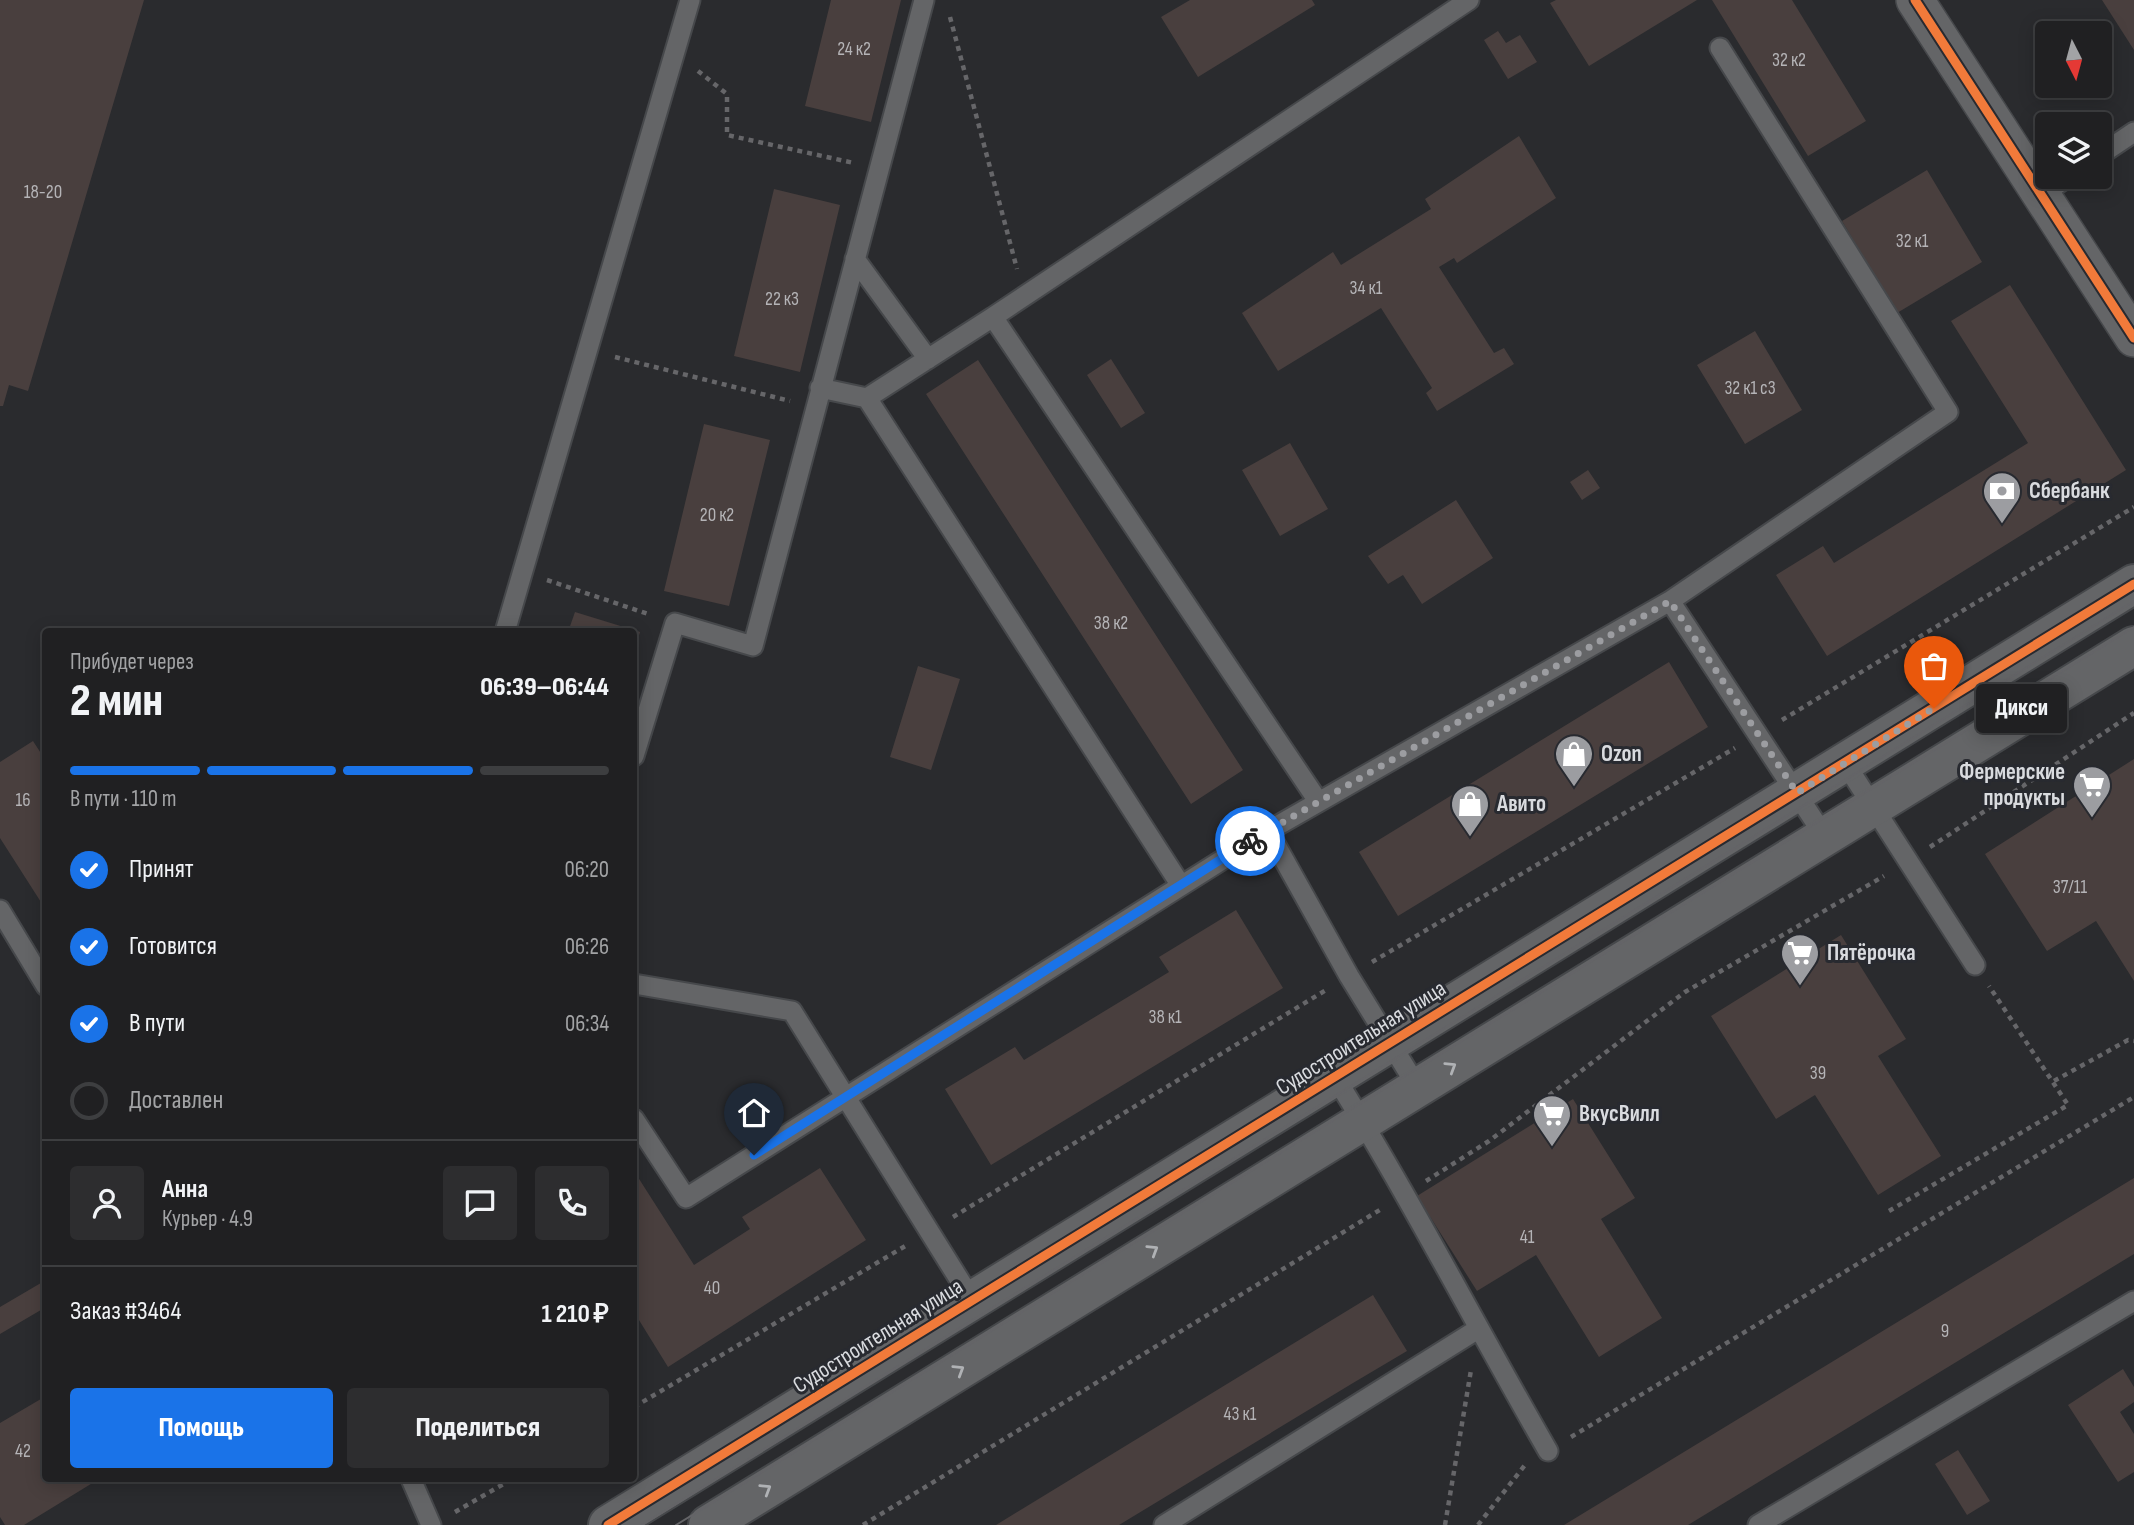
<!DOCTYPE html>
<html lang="ru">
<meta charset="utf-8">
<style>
body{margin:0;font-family:"Sofia Sans Condensed",sans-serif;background:#2d2d2f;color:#f1f3f6;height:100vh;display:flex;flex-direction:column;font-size:26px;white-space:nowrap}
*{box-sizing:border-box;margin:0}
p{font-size:23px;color:#a2a3a5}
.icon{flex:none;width:38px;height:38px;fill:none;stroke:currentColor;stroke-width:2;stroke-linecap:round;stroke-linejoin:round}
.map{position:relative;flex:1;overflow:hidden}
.details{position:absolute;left:42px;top:628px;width:595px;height:854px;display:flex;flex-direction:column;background:#202022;border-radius:7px;box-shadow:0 4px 18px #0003,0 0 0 2px #3d3e40}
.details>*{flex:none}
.needle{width:46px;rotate:174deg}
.buttons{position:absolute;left:2035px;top:21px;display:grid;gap:14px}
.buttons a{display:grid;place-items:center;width:77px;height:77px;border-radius:7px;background:#202022;box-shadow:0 4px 18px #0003,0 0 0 2px #3d3e40;font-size:35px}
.pin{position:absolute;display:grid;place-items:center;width:60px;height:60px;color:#fff;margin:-72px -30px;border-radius:50% 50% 50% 0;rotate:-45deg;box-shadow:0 0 7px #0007}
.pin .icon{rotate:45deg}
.courier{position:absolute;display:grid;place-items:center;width:70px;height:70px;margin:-35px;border:5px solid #1a73e8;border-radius:50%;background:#fff;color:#222;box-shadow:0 2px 9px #0007}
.bubble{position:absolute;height:49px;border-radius:7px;background:#202022;box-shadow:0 4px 18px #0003,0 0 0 2px #3d3e40;font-size:23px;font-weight:800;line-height:49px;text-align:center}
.head em{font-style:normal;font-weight:800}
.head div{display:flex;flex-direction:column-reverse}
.head{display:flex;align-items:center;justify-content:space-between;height:119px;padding:0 28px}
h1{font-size:46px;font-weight:800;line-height:52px}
.bar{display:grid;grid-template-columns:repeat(4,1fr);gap:10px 7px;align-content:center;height:84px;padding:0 28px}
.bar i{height:9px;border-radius:5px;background:#3d3e40}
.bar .current{background:#1a73e8}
.bar p{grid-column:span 4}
.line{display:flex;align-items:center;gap:18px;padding:0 28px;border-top:2px solid #3d3e40}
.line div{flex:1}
.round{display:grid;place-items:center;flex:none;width:74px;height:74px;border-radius:7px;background:#2d2d2f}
ol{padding:0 28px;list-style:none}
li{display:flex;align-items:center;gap:21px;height:77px}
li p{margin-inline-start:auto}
li .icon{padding:7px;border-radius:50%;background:#1a73e8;color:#fff;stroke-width:4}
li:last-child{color:#a2a3a5}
li i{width:38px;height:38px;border:4px solid #3d3e40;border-radius:50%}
.button{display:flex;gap:14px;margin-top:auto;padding:14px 28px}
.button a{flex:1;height:80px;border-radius:7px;background:#1a73e8;color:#fff;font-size:28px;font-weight:800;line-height:80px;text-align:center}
.button a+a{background:#2d2d2f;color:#f1f3f6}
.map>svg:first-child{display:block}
.building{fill:#493f3e}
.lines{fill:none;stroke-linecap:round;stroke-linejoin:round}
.service-casing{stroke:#46484b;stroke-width:23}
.minor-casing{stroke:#46484b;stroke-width:40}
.tertiary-casing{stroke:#46484b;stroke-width:42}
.path{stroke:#666669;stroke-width:4.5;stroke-dasharray:5 5;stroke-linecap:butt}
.service{stroke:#646567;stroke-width:19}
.minor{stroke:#646567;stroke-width:37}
.tertiary{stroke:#646567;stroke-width:38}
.tram{stroke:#646467;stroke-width:2}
.cycleway-casing{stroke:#282a30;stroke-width:13}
.cycleway{stroke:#f17a3a;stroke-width:9}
.oneway{stroke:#b0b2b5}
.done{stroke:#9c9da1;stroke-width:7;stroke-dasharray:0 12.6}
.route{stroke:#1a73e8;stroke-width:9}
.labels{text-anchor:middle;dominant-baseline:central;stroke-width:6;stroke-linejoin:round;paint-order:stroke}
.number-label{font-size:19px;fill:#b5b4b7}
.poi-label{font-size:23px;font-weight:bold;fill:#d9dbdf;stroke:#282a30;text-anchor:start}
.street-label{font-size:23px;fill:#d9dbdf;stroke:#282a30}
</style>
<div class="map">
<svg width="2134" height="1525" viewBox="0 0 2134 1525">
<rect width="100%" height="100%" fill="#2a2b2e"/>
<!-- building -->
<path class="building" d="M0 0H144L28 391 9 385 3 406H0Z
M831 0H901L871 122 805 106Z
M1190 0H1312L1315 5 1198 77 1161 17Z
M1556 0H1697L1589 66 1550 3Z
M1712 0H1792L1866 121 1808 156Z
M2102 0H2134V50Z
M1498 31 1506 43 1520 35 1537 62 1508 79 1484 40Z
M1519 136 1556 198 1457 263 1454 258 1439 267 1494 353 1504 348 1514 364 1437 411 1426 393 1432 388 1381 308 1278 371 1242 313 1333 252 1341 265 1431 209 1425 199Z
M1927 170 1982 262 1897 313 1842 221Z
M774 189 840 205 800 372 734 356Z
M2010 285 2126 470 1827 656 1776 575 1823 546 1834 563 2028 443 1951 321Z
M1755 331 1802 410 1745 444 1697 365Z
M1111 359 1145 413 1121 428 1087 375Z
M978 360 1243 770 1191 804 926 394Z
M704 424 770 440 729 606 664 591Z
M1290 443 1328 509 1280 536 1242 470Z
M1588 470 1600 488 1582 500 1570 482Z
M1456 500 1493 558 1422 604 1403 575 1388 584 1368 556Z
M575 612 640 632 634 652V632H568Z
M1669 662 1708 727 1398 916 1359 852Z
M918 666 960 679 931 770 890 757Z
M33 741 46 761V910L0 838V762Z
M2134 759V981L2096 921 2047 951 1985 854Z
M1236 910 1283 988 991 1165 945 1089 1015 1047 1024 1060 1169 972 1159 957Z
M1841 935 1906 1039 1878 1056 1941 1156 1878 1195 1815 1095 1776 1119 1711 1016Z
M1573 1099 1635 1198 1601 1219 1662 1318 1599 1357 1536 1255 1477 1291 1417 1196Z
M820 1168 866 1240 668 1367 634 1312V1171L694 1265 750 1229 742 1217Z
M2134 1178V1254L1874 1412 1688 1525H1564Z
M46 1280V1307L0 1334V1307Z
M1373 1295 1407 1351 1353 1383 1119 1525H996Z
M2123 1369 2134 1387V1402L2120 1412 2134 1434V1472L2118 1482 2068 1405Z
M46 1396V1479H99L24 1525H5L0 1517V1423Z
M1958 1450 1990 1501 1967 1515 1935 1464Z"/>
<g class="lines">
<defs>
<path id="service" d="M2100 155 2134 132
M2041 195 2068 177
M855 259 928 359
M993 317 1469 0
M820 388 867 398 993 317 1318 801
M867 398 1180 884
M1670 601 1948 412 1720 48
M505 632 690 0
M634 756 675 623 753 646 924 0
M1845 763 1975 965
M0 910 46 986
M634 984 792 1011 972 1300
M1335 1077C1411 1199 1476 1326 1548 1451
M1418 1088 1349 976 1268 831 1670 601 1825 837
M634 1119 686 1198 1268 831
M411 1479 431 1525
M1164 1525 1478 1329
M1758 1525 2134 1301"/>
<path id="minor" d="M1915 0 2134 338"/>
<path id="tertiary" d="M608 1525 2134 584
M708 1525 2134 646"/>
</defs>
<!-- service casing -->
<use href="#service" class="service-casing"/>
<!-- minor casing -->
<use href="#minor" class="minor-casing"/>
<!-- tertiary casing -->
<use href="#tertiary" class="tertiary-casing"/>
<!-- path -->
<path class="path" d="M950 17 1017 269
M698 71 727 94V135L854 163
M615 357 790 401
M547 580 651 615
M1782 720 2134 507
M1930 847 2134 713
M1372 962 1735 748
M2054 1081 2128 1040 2134 1041
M1426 1181 1489 1141 1685 992 1884 876
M1889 1211 2068 1105 1989 986
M953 1217 1326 990
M634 1407 907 1245
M1571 1437 2134 1097
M455 1512 512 1479
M863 1525 1383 1208
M1445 1525 1471 1370
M1478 1525 1525 1465"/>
<!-- service -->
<use href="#service" class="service"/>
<!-- minor -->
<use href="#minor" class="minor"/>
<!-- tertiary -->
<use href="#tertiary" class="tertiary"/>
<!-- tram -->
<path class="tram" d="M642 1525 2134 601
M676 1525 2134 627"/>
<defs>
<path id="cycleway" d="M1915 0 2134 338
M608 1525 2134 584"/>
</defs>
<!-- cycleway casing -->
<use href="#cycleway" class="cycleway-casing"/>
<!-- cycleway -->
<use href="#cycleway" class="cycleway"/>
</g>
<!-- one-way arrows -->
<defs><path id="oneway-chevron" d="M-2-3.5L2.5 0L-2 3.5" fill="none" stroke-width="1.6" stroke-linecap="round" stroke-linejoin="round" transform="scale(1.75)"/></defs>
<g class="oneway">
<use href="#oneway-chevron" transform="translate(1451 1067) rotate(-32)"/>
<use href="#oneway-chevron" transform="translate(1153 1250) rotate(-32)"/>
<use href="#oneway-chevron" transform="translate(959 1370) rotate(-32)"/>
<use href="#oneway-chevron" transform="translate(766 1489) rotate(-32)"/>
</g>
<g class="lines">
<!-- done -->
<path class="done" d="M1250 841 1670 601 1797 793 1934 708"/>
<!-- route -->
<path class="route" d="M754 1155 1250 841"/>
</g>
<!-- icons -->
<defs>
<symbol id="bank-pin" viewBox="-11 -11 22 30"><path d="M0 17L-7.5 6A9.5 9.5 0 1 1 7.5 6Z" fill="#9c9da1" stroke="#282a30"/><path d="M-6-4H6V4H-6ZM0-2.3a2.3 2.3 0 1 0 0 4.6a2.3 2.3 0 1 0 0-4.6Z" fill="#fff"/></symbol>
<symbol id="shop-pin" viewBox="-11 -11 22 30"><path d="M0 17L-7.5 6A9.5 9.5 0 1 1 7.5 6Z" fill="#9c9da1" stroke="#282a30"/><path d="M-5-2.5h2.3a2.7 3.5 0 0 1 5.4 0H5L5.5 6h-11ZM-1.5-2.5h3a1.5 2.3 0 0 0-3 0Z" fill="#fff"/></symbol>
<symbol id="supermarket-pin" viewBox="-11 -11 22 30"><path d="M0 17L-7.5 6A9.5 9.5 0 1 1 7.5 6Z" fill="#9c9da1" stroke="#282a30"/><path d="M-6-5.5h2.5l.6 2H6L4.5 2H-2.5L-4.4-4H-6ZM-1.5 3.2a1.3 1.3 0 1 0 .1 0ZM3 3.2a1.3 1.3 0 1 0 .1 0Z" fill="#fff"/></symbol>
</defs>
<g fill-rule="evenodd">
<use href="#bank-pin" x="1980" y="469" width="44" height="60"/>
<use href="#shop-pin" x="1552" y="732" width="44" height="60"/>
<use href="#supermarket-pin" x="2070" y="763" width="44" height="60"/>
<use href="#shop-pin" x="1448" y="782" width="44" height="60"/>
<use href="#supermarket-pin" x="1778" y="931" width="44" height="60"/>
<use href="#supermarket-pin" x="1530" y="1092" width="44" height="60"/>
</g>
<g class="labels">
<!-- number labels -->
<g class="number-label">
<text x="854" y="49">24 к2</text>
<text x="1789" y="60">32 к2</text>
<text x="43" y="192">18-20</text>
<text x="1912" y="241">32 к1</text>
<text x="1366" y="288">34 к1</text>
<text x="782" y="299">22 к3</text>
<text x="1750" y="388">32 к1 с3</text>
<text x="717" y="515">20 к2</text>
<text x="1111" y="623">38 к2</text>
<text x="23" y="800">16</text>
<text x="2070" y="887">37/11</text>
<text x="1165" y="1017">38 к1</text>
<text x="1818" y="1073">39</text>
<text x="1527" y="1237">41</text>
<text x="712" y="1288">40</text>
<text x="1945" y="1331">9</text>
<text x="1240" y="1414">43 к1</text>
<text x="23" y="1451">42</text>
</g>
<!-- poi labels -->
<g class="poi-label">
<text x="2029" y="491">Сбербанк</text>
<text x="1601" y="754">Ozon</text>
<text x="2065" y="772" text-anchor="end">Фермерские<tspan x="2065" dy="26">продукты</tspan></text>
<text x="1497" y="804">Авито</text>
<text x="1827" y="953">Пятёрочка</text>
<text x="1579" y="1114">ВкусВилл</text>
</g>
<!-- street labels -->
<g class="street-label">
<text transform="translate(1361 1038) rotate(-32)">Судостроительная улица</text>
<text transform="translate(878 1336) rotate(-32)">Судостроительная улица</text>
</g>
</g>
</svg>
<div class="buttons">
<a><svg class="needle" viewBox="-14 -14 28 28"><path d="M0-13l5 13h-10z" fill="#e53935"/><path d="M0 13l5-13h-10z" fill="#a2a3a5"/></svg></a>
<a><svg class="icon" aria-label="layers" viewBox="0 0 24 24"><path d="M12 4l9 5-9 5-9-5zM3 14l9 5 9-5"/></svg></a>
</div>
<div class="pin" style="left:1934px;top:708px;background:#ea580c"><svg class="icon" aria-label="bag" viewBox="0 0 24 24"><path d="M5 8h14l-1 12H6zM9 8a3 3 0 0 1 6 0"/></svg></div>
<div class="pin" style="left:754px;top:1155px;background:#1f2937"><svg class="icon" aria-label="home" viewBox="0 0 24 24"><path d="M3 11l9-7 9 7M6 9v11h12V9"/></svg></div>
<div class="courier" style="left:1250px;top:841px"><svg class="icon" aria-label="bike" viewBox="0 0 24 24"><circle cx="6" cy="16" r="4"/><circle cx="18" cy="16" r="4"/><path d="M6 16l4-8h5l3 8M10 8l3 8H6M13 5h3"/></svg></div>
<div class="bubble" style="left:1976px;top:684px;width:91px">Дикси</div>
<section class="details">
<div class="head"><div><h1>2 мин</h1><p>Прибудет через</p></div><em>06:39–06:44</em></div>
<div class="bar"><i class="current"></i><i class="current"></i><i class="current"></i><i></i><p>В пути · 110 m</p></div>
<ol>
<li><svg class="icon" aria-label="check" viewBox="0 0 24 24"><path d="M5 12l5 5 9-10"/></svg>Принят<p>06:20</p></li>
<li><svg class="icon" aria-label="check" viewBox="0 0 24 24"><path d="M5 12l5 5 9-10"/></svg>Готовится<p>06:26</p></li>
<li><svg class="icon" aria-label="check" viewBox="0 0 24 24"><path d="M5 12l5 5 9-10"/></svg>В пути<p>06:34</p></li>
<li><i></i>Доставлен</li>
</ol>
<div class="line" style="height:126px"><a class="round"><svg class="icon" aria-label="person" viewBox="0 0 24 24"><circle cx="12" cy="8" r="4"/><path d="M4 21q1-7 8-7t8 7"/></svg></a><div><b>Анна</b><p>Курьер · 4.9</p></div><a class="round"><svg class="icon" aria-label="chat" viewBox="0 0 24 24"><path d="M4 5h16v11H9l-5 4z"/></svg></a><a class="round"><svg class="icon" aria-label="phone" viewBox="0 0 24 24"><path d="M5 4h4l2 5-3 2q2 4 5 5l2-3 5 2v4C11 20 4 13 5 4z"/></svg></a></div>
<div class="line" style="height:91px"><div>Заказ #3464</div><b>1 210 ₽</b></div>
<div class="button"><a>Помощь</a><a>Поделиться</a></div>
</section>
</div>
